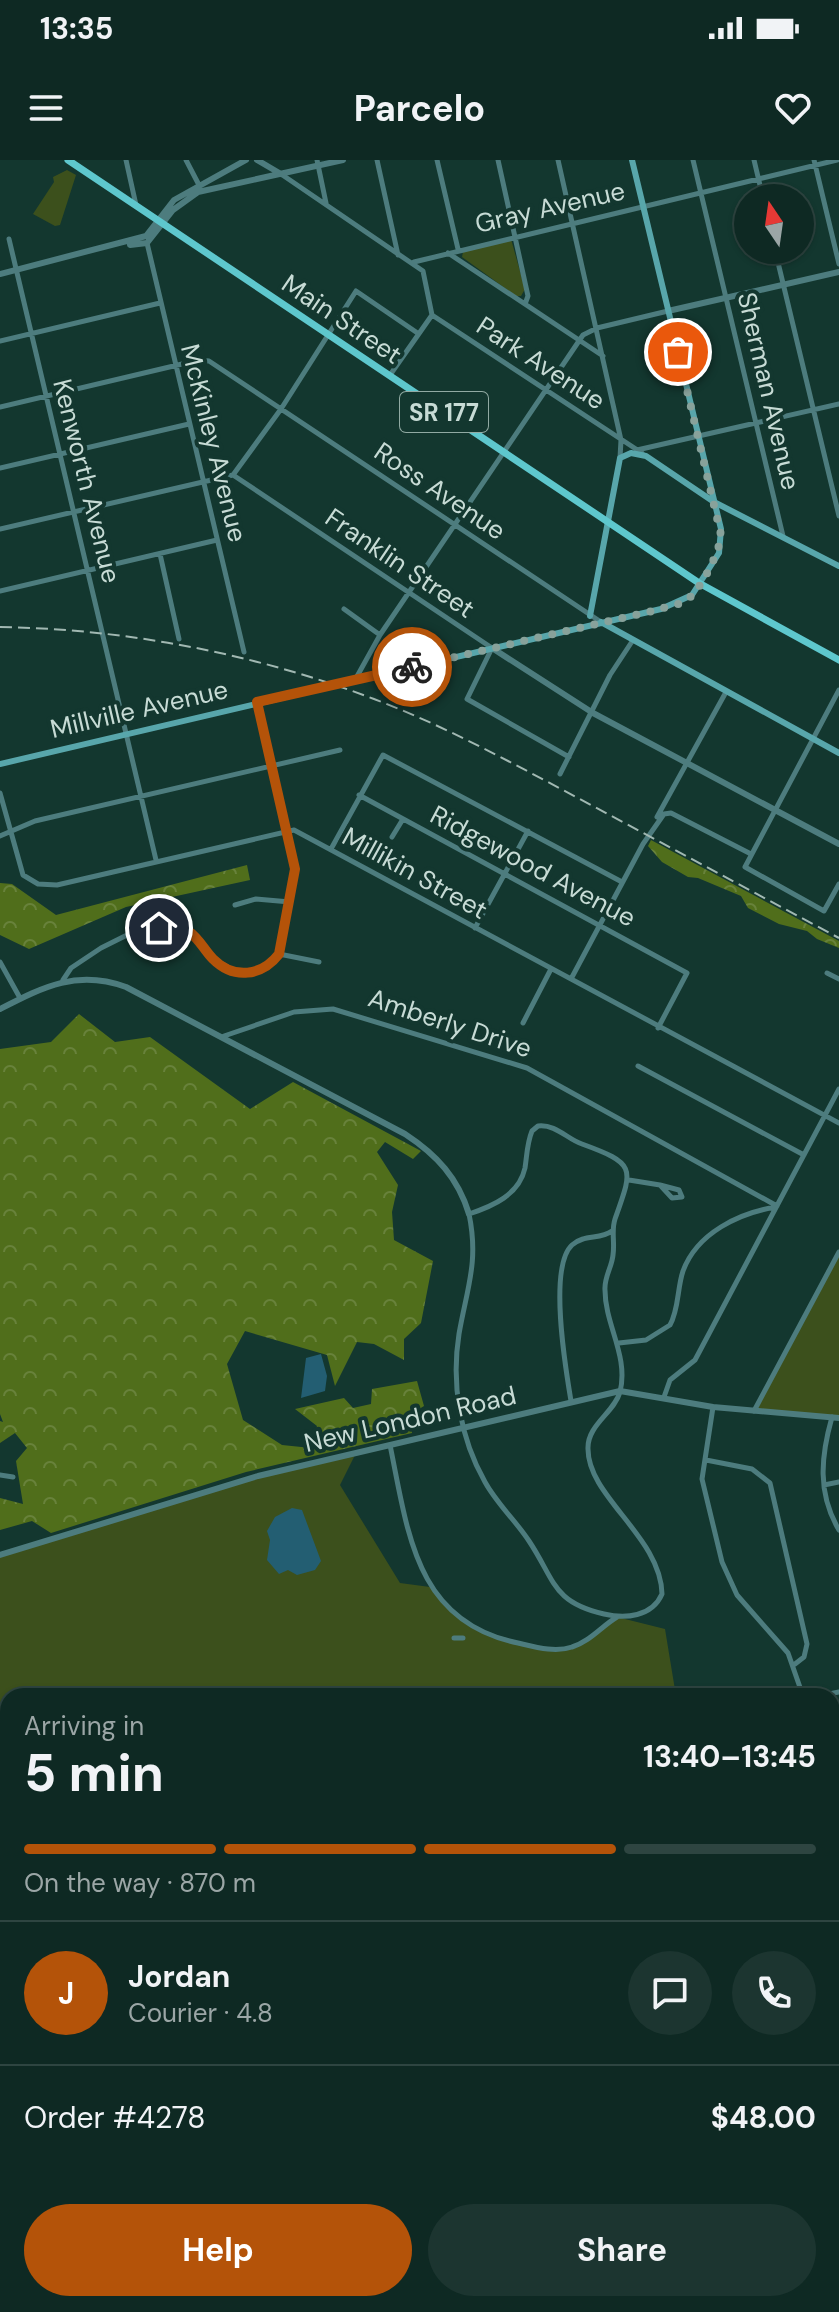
<!DOCTYPE html>
<meta charset="utf-8">
<style>
body{margin:0;font-family:"DM Sans",sans-serif;background:#1c3530;color:#f1f3f6;height:100vh;display:flex;flex-direction:column;font-size:30px;white-space:nowrap}
*{box-sizing:border-box;margin:0}
p{font-size:26px;color:#9ba6a6}
.icon{flex:none;width:44px;height:44px;fill:none;stroke:currentColor;stroke-width:2;stroke-linecap:round;stroke-linejoin:round}
.map{position:relative;flex:1;overflow:hidden}
.side{position:absolute;left:0px;top:1528px;width:840px;height:624px;display:flex;flex-direction:column;background:#0e2923;border-radius:24px 24px 0 0;box-shadow:0 2px 6px #0004,0 0 0 2px #2e4541}
.side>*{flex:none}
.needle{width:52px;rotate:347deg}
.controls{position:absolute;left:734px;top:24px;display:grid;gap:16px}
.controls a{display:grid;place-items:center;width:80px;height:80px;border-radius:50%;background:#0e2923;box-shadow:0 2px 6px #0004,0 0 0 2px #2e4541;font-size:40px}
.pin{position:absolute;display:grid;place-items:center;width:68px;height:68px;color:#fff;margin:-34px;border:4px solid #fff;border-radius:50%;box-shadow:0 2px 8px #0007}
.courier{position:absolute;display:grid;place-items:center;width:80px;height:80px;margin:-40px;border:6px solid #b45309;border-radius:50%;background:#fff;color:#222;box-shadow:0 2px 10px #0007}
.summary em{font-style:normal;font-weight:700}
.summary div{display:flex;flex-direction:column-reverse}
.summary{display:flex;align-items:center;justify-content:space-between;height:136px;padding:0 24px}
h1{font-size:52px;font-weight:700;line-height:60px}
.bar{display:grid;grid-template-columns:repeat(4,1fr);gap:12px 8px;align-content:center;height:96px;padding:0 24px}
.bar i{height:10px;border-radius:6px;background:#2e4541}
.bar .selected{background:#b45309}
.bar p{grid-column:span 4}
.line{display:flex;align-items:center;gap:20px;padding:0 24px;border-top:2px solid #2e4541}
.line div{flex:1}
.round{display:grid;place-items:center;flex:none;width:84px;height:84px;border-radius:42px;background:#1c3530}
.button{display:flex;gap:16px;margin-top:auto;padding:16px 24px}
.button a{flex:1;height:92px;border-radius:48px;background:#b45309;color:#fff;font-size:32px;font-weight:700;line-height:92px;text-align:center}
.button a+a{background:#1c3530;color:#f1f3f6}
.status{display:flex;justify-content:space-between;align-items:center;height:56px;padding:0 40px;background:#0e2923;direction:ltr}
.status svg{height:22px;fill:currentColor}
header{display:flex;justify-content:space-between;align-items:center;height:104px;padding:0 24px;background:#0e2923;font-size:36px;font-weight:700}
.map>svg:first-child{display:block}
.green{fill:#3c501c}
.forest{fill:url(#forest-crowns)}
.water{fill:#235e72}
.lines{fill:none;stroke-linecap:round;stroke-linejoin:round}
.minor{stroke:#4d7c7e;stroke-width:5}
.tertiary{stroke:#4d7c7e;stroke-width:6}
.secondary{stroke:#58a6ab;stroke-width:6}
.primary{stroke:#5ec7cd;stroke-width:7}
.rail{stroke:#a1b8b2;stroke-width:2;stroke-dasharray:12 6;stroke-linecap:butt}
.done{stroke:#88a29b;stroke-width:8;stroke-dasharray:0 14.4}
.route{stroke:#b45309;stroke-width:10}
.labels{text-anchor:middle;dominant-baseline:central;stroke-width:8;stroke-linejoin:round;paint-order:stroke}
.shield{fill:#13372f;stroke:#91aaa3;stroke-width:2}
.shield-label{font-size:24px;font-weight:bold;fill:#c7dbd5}
.street-label{font-size:26px;fill:#c7dbd5;stroke:#13372f}
</style>
<div class="status"><b>13:35</b><svg viewBox="0 0 49 12"><path d="M0 12V9h3v3zM5 12V6h3v6zM10 12V3h3v9zM15 12V0h3v12zM26 1h20v11H26zM47 4h2v5h-2z"/></svg></div>
<header><svg class="icon" aria-label="menu" viewBox="0 0 24 24"><path d="M4 6h16M4 12h16M4 18h16"/></svg>Parcelo<svg class="icon" aria-label="heart" viewBox="0 0 24 24"><path d="M12 20l-8-8c-3-5 5-10 8-4 3-6 11-1 8 4z"/></svg></header>
<div class="map">
<svg width="839" height="2152" viewBox="0 0 839 2152">
<defs>
<pattern id="forest-crowns" width="20" height="18" patternUnits="userSpaceOnUse" patternTransform="scale(2)"><rect width="20" height="18" fill="#506e1b"/><path d="M2 6a3 3 0 1 1 6 0M12 15a3 3 0 1 1 6 0" fill="none" stroke="#68823b"/></pattern>
</defs>
<rect width="100%" height="100%" fill="#13372f"/>
<!-- green -->
<path class="green" d="M67 10 76 15 60 65 55 66 33 54 54 22 53 17Z
M511 79 525 129 521 136H516L462 97 463 92Z
M839 1092V1258L754 1252Z
M356 1293 340 1325 400 1423 430 1427 459 1459 473 1468 537 1487 572 1488 617 1457 665 1469 676 1536H8V1694L0 1662V1395L216 1327Z"/>
<!-- forest -->
<path class="forest" d="M651 680 839 781V788L817 779 807 771 779 764 748 748 741 736 698 718 688 717 662 702 648 686Z
M247 705 250 720 126 747 29 789 0 775V723L12 724 56 755Z
M79 854 115 882 150 877 250 949 293 922 421 991 413 999 385 982 377 992 398 1025 392 1052 394 1080 433 1101 421 1163 404 1179V1200L374 1184 357 1182 335 1226 327 1195 245 1171 227 1204 243 1260 282 1285 311 1288 317 1266 295 1249 344 1238 353 1248 371 1244 372 1229 417 1221 424 1246 411 1254 412 1273 246 1312 51 1373 32 1361 0 1370V1338L23 1344 16 1301 27 1288 15 1273 0 1283V1261L3 1262 0 1254V889L51 882Z"/>
<!-- water -->
<path class="water" d="M321 1194 327 1216 325 1231 301 1238 306 1198Z
M292 1348 302 1350 321 1401 315 1410 297 1415 288 1410 279 1414 267 1400 270 1380 267 1371 275 1357Z"/>
<g class="lines">
<!-- minor -->
<path class="minor" d="M126 0 136 45
M186 0 199 25
M317 0 326 43
M377 0 398 95
M437 0 458 89
M498 0 528 136 525 144
M558 0 621 280 620 298
M693 0 783 376
M754 0 763 38
M814 0 839 104
M281 14 423 111 432 155 642 293
M9 79 156 700
M147 83 244 492
M775 90 839 356
M448 93 603 196
M414 102 837 0
M0 181 160 143
M390 215 432 155
M0 247 199 200 209 201 601 462
M637 290 839 244
M0 308 189 264
M233 315 281 249 356 131 416 172
M0 369 233 315 492 488 467 539 569 597
M160 394 179 479
M0 431 217 380
M344 449 380 475
M355 520 380 475 583 175 597 168 668 151
M839 530 745 707 824 751 839 724
M560 614 610 515 633 480
M0 633 23 715 38 724 57 725 294 670 839 963
M359 635 687 813 658 868
M657 657 726 532
M0 676 35 661 340 590
M392 677 403 659
M331 689 383 595 622 722
M235 745 256 739 290 742
M475 768 528 671
M279 794 319 802
M0 802 20 838
M827 813 839 819
M571 819 643 684 664 654 671 653 751 694
M63 820 71 808 101 788 125 776 167 767 194 775 212 798 236 812 259 811 279 794 295 709 257 543
M523 863 551 809
M224 876 294 852 333 849 527 908 777 1046
M638 906 804 995
M538 966C556 964 567 979 582 984 637 1004 633 1008 615 1059 611 1071 615 1082 613 1095 612 1107 604 1117 605 1130 605 1165 629 1196 620 1232 614 1253 587 1265 588 1289 588 1337 661 1377 662 1434 652 1457 625 1459 604 1454 552 1442 555 1420 529 1381 516 1361 497 1344 485 1322 460 1278 451 1224 459 1174 467 1128 479 1102 469 1054 493 1046 519 1035 525 1008 527 995 527 983 532 971Z
M629 1020 660 1025 672 1038 682 1037 679 1030 660 1025
M619 1183 646 1180 670 1165C679 1149 677 1129 683 1111 697 1073 739 1053 776 1047
M664 1237 670 1220 695 1200 839 929
M571 1241C566 1211 548 1107 572 1085 584 1074 600 1080 612 1071
M713 1247 702 1319 722 1402 737 1435 788 1493 803 1536
M754 1251 839 1092
M832 1257C821 1296 817 1333 839 1370
M390 1285C408 1372 415 1462 518 1483 535 1487 555 1493 572 1487 589 1482 602 1466 617 1457
M706 1300 752 1309 770 1323 807 1484 804 1497 795 1504
M0 1315 13 1317
M824 1325 839 1322
M454 1478H463
M819 1536 839 1532
M836 1607 839 1606
M0 1730 8 1728
M832 1791H839
M837 1889 839 1897
M832 2071 839 2070
M832 2130H839
M791 2144 792 2152"/>
<!-- tertiary -->
<path class="tertiary" d="M257 0 281 14
M130 85 147 83 173 50 198 32 343 0
M0 114 146 76 174 40 246 0
M668 151 839 112
M492 488 593 553 839 684
M0 849C43 827 77 809 126 827L405 974C437 995 458 1018 469 1054
M0 1395 258 1316 620 1231 713 1247 839 1258"/>
<!-- secondary -->
<path class="secondary" d="M590 456 620 298 631 293 646 296 714 342 839 406
M601 462 839 593
M0 604 661 449 692 435 719 393 721 369 632 0"/>
<!-- primary -->
<path class="primary" d="M68 0 699 423 839 500"/>
<!-- rail -->
<path class="rail" d="M0 467C127 469 256 494 374 539 445 566 510 602 576 637 664 684 751 731 839 778"/>
</g>
<g class="lines">
<!-- done -->
<path class="done" d="M412 507 661 449C668 446 678 445 685 441 700 433 720 391 721 375L678 192"/>
<!-- route -->
<path class="route" d="M159 768 188 771C199 778 204 790 213 799 234 820 262 816 279 794L295 709 257 542 412 507"/>
</g>
<g class="labels">
<!-- shield labels -->
<rect class="shield" x="400" y="232" width="88" height="40" rx="6"/>
<g class="shield-label">
<text x="444" y="252">SR 177</text>
</g>
<!-- street labels -->
<g class="street-label">
<text transform="translate(550 47) rotate(-13)">Gray Avenue</text>
<text transform="translate(342 159) rotate(34)">Main Street</text>
<text transform="translate(541 203) rotate(33)">Park Avenue</text>
<text transform="translate(769 231) rotate(77)">Sherman Avenue</text>
<text transform="translate(214 283) rotate(76)">McKinley Avenue</text>
<text transform="translate(87 321) rotate(76)">Kenworth Avenue</text>
<text transform="translate(440 331) rotate(34)">Ross Avenue</text>
<text transform="translate(400 403) rotate(34)">Franklin Street</text>
<text transform="translate(139 549) rotate(-13)">Millville Avenue</text>
<text transform="translate(533 706) rotate(28)">Ridgewood Avenue</text>
<text transform="translate(415 713) rotate(29)">Millikin Street</text>
<text transform="translate(450 863) rotate(18)">Amberly Drive</text>
<text transform="translate(410 1259) rotate(-13)">New London Road</text>
</g>
</g>
</svg>
<div class="controls">
<a><svg class="needle" viewBox="-14 -14 28 28"><path d="M0-13l5 13h-10z" fill="#e53935"/><path d="M0 13l5-13h-10z" fill="#9ba6a6"/></svg></a>
</div>
<div class="pin" style="left:678px;top:192px;background:#ea580c"><svg class="icon" aria-label="bag" viewBox="0 0 24 24"><path d="M5 8h14l-1 12H6zM9 8a3 3 0 0 1 6 0"/></svg></div>
<div class="pin" style="left:159px;top:768px;background:#1f2937"><svg class="icon" aria-label="home" viewBox="0 0 24 24"><path d="M3 11l9-7 9 7M6 9v11h12V9"/></svg></div>
<div class="courier" style="left:412px;top:507px"><svg class="icon" aria-label="bike" viewBox="0 0 24 24"><circle cx="6" cy="16" r="4"/><circle cx="18" cy="16" r="4"/><path d="M6 16l4-8h5l3 8M10 8l3 8H6M13 5h3"/></svg></div>
<section class="side">
<div class="summary"><div><h1>5 min</h1><p>Arriving in</p></div><em>13:40–13:45</em></div>
<div class="bar"><i class="selected"></i><i class="selected"></i><i class="selected"></i><i></i><p>On the way · 870 m</p></div>
<div class="line" style="height:144px"><b class="round" style="background:#b45309;color:#fff">J</b><div><b>Jordan</b><p>Courier · 4.8</p></div><a class="round"><svg class="icon" aria-label="chat" viewBox="0 0 24 24"><path d="M4 5h16v11H9l-5 4z"/></svg></a><a class="round"><svg class="icon" aria-label="phone" viewBox="0 0 24 24"><path d="M5 4h4l2 5-3 2q2 4 5 5l2-3 5 2v4C11 20 4 13 5 4z"/></svg></a></div>
<div class="line" style="height:104px"><div>Order #4278</div><b>$48.00</b></div>
<div class="button"><a>Help</a><a>Share</a></div>
</section>
</div>
